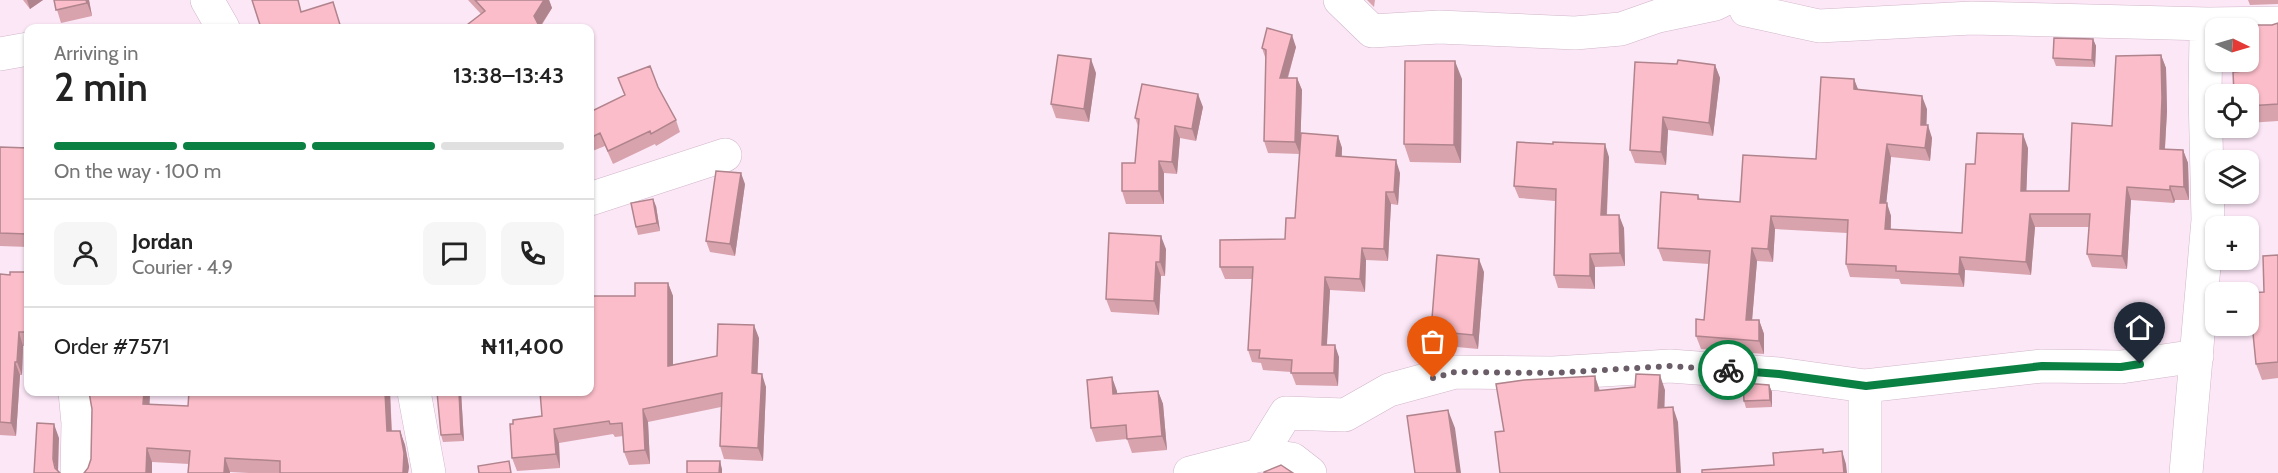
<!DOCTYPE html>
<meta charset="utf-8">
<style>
body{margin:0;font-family:Cabin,sans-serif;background:#f6f6f6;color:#222;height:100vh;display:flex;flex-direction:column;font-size:22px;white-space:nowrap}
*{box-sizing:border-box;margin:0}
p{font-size:20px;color:#767676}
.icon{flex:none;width:33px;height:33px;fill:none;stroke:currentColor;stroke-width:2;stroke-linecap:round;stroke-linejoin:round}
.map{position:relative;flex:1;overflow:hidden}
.details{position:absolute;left:24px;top:24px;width:570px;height:372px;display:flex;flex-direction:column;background:#fff;border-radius:12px;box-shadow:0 2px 4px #0004}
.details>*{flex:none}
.needle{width:39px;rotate:95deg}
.fabs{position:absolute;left:2205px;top:18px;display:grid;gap:12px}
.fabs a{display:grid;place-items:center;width:54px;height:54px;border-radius:12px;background:#fff;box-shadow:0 2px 4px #0004;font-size:30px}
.pin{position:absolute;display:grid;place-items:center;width:51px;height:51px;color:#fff;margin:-62px -26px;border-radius:50% 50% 50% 0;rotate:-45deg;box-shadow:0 0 6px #0007}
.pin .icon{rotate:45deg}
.courier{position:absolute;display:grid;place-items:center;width:60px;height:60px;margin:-30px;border:4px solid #0b8043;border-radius:50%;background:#fff;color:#222;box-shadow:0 2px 8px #0007}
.head em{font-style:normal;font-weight:600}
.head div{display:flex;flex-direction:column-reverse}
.head{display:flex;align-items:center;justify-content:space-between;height:102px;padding:0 30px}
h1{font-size:39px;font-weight:600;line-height:45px}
.bar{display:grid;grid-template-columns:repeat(4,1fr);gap:9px 6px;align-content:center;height:72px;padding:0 30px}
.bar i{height:8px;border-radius:4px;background:#e0e0e0}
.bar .current{background:#0b8043}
.bar p{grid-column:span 4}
.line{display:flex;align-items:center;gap:15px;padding:0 30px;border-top:2px solid #e0e0e0}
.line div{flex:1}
.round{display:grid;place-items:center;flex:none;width:63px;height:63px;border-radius:12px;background:#f6f6f6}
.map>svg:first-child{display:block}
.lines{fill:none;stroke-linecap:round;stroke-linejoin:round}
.minor-casing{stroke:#d0b6c9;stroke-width:34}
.minor{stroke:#fff;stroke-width:33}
.wall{fill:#d8a3ad}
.shaded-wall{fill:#b0848d}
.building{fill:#fbbdc9;stroke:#b0848d;stroke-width:1.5}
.done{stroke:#6a5d67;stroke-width:6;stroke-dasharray:0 10.8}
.route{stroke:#0b8043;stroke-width:8}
</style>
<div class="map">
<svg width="2278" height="473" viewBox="0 0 2278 473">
<rect width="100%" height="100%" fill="#fce7f7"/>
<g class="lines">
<defs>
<path id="minor" d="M207 0 223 28
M1340 0 1372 31 1439 27 1575 33 1621 29 1658 16 1715 4 1723 0
M1747 0 1746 10 1819 26 1972 18 2208 24 2278 23
M0 54 28 49
M590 199 725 155
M75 392 78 423 77 473
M414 392 429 473
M1260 455 1286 413 1345 415 1389 390 1455 372 1553 373 1670 366 1779 374 1865 386 2042 366 2121 367 2197 356
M1190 473 1260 455 1292 459 1310 473
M1865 473V386
M2186 473 2208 220 2205 92 2206 36 2208 24"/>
</defs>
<!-- minor casing -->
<use href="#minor" class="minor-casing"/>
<!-- minor -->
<use href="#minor" class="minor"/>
</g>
<!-- wall -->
<path class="wall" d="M23 0H43L30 9Z
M54 0H89L92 16 61 23Z
M468 0H549L552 8 540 28 481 14Z
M1367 0H1375L1374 7Z
M2248 0H2278V4L2250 5Z
M2278 23V121L2248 123V94L2243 71 2272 25Z
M2093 39 2096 46 2095 67 2056 66 2053 58Z
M1296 47 1288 78H1297L1302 90 1300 154 1268 153 1264 141 1266 60 1262 48Z
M2161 55 2166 68 2167 111 2165 149 2183 150 2188 163 2189 200H2175L2174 203 2131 200 2127 269 2092 267 2087 254 2089 227H2035L2031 275 1965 270 1964 287 1901 284 1899 279 1850 277 1846 264 1847 233 1775 229 1773 262 1757 261 1752 320H1759L1764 334V354L1701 349 1696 336 1704 320 1709 264 1663 261 1658 248 1698 195 1700 199 1740 202 1816 159 1854 79 1858 89 1927 109 1926 125 1932 138 1930 161 1891 157 1886 203 1891 216V229L1962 233 1975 164 2028 148 2026 191H2069L2112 126Z
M1677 64 1715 65 1720 78 1713 136 1668 130 1666 165 1635 163 1630 150Z
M1096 73 1089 122 1056 118 1051 104Z
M1462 79 1461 163 1410 162 1404 144Z
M658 87 676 120 680 132 656 146 655 144 613 164 605 146 590 152V112Z
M1203 107 1196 141 1180 138 1177 174 1164 173V204H1126L1122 191 1135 163 1138 126 1135 118Z
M1338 136 1342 148V156L1400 173 1398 205 1391 204 1388 261 1366 260 1365 292 1330 290 1327 345 1339 357 1338 386 1296 385 1291 372 1263 370 1261 363 1252 362 1248 350 1252 279H1225L1220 267 1285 239Z
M1553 144 1609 157 1607 215 1624 228 1625 266 1595 267V289L1558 288 1554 275 1555 201 1519 198 1514 186Z
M0 147 28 148V247L0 246Z
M745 184 735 256 710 252 706 241Z
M656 206 660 231 638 235 636 227Z
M1166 249 1165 276H1161L1159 315 1111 312 1106 299Z
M2278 255V378L2262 380 2256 364 2264 292Z
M28 272V346H23L22 375H20L16 436 0 435V274L10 275Z
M1484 272 1478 349 1436 345 1431 331Z
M668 283 673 296V365L717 356 759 338 757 373 766 387 763 461 724 459 720 446 721 407 648 422 650 464 629 465 624 452 623 436 615 437 613 434 559 443 560 468 517 471 512 458 513 424 542 416 635 296Z
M1769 385 1772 392V407L1746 408 1744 401Z
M1117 391V394L1158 391 1163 404 1167 450 1132 453 1127 439 1096 442 1091 428Z
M89 392H150L149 405 188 406 390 392 392 431H400L405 445 409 467 408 473H249L230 472V473H188L189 464 152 462V473H84L88 468 91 459 92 409Z
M437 392H461L464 441 443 442 441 435Z"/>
<!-- shaded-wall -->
<path class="shaded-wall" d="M27 0H43L30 9Z
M86 0H89L92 16 87 3Z
M544 0H549L552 8 539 28 534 16Z
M1292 35 1296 47 1284 90 1280 78Z
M2093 39 2096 46 2095 67 2092 60Z
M2161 55 2166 68 2167 111 2164 162 2160 149Z
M1091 59 1096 73 1089 122 1084 109Z
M1455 61 1462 79 1461 163 1454 145Z
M1715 65 1720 78 1713 136 1709 123Z
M1297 78 1302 90 1300 154 1295 142Z
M1854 79 1859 92 1854 89Z
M1198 94 1203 107 1196 141 1192 129Z
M1922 96 1927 109 1926 138 1921 125Z
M1663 117 1668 130 1666 165 1661 152Z
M1928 125 1932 138 1930 161 1925 148Z
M1175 126 1180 138 1177 174 1172 162Z
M2023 134 2028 148 2026 204 2021 191Z
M1338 136 1342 148 1341 168 1336 156Z
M1605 144 1609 157 1606 228 1601 215Z
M1887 144 1891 157 1885 216 1880 203Z
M2183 150 2188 163 2189 200 2184 187Z
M1396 160 1400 173 1398 205 1394 192Z
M1159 161 1164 173V204L1159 191Z
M741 173 745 184 735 256 730 244Z
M2170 186 2175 200 2174 203 2170 190Z
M2127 187 2131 200 2127 269 2122 256Z
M1386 192 1391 204 1388 261 1384 249Z
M653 199 656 206 660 231 657 223Z
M1887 203 1891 216 1890 242 1885 229Z
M2030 214 2035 227 2031 275 2026 262Z
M1619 215 1624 228 1625 266 1620 253Z
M1771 216 1775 229 1773 262 1768 249Z
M1161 236 1166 249 1165 276 1160 262Z
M1362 248 1366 260 1365 292 1360 279Z
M1752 248 1757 261 1751 333 1746 320Z
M1590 254 1595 267V289L1590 276Z
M1960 257 1965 270 1964 287 1959 274Z
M1479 259 1484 272 1478 349 1473 335Z
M1156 262 1161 276 1159 315 1154 301Z
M1325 277 1330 290 1326 357 1322 345Z
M668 283 673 296V379L668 366Z
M1759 320 1764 334V354L1759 341Z
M754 325 759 338 757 386 752 373Z
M19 332 23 346 22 375 17 362Z
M1335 345 1339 357 1338 386 1334 373Z
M15 362 20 375 16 436 11 423Z
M762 374 766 387 763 461 758 448Z
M1660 375 1665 390 1664 423 1658 408Z
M1595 376 1600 391H1595Z
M1112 377 1117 391 1118 407 1113 394Z
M1769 385 1772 392V407L1770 400Z
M1158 391 1163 404 1167 450 1162 436Z
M144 392H150L149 418 143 404Z
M385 392H390L392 445 387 431Z
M459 392H461L464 441 461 434Z
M1673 407 1678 422 1681 473H1677Z
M643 409 648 422 650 464 645 450Z
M1448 410 1455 428 1461 473H1457Z
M54 424 59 438 58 473H57L53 459Z
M554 429 559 443 560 468 556 454Z
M400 431 405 445 409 467 408 473H403Z
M147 448 152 462V473H146Z
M1842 451 1846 464 1847 473H1844Z
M225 458 230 472V473H224Z
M720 461 722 469V473H719Z"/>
<!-- building -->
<path class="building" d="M54 0H86L87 3 56 10Z
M252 0H298L301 12 333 2 341 28H261Z
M475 0H544L534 16 540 28H463L485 11Z
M2278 23V104L2248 106V94H2234L2233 72 2243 71V62H2248V28H2243V25H2272Z
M394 25 395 28H383Z
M1267 28 1292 35 1280 78H1297L1295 142 1264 141 1266 50 1262 48Z
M2054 38 2093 39 2092 60 2053 58Z
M1058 55 1091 59 1084 109 1051 104Z
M2161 55 2162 98 2160 149 2183 150 2184 187 2170 186V190L2127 187 2122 256 2087 254 2090 214H2030L2026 262 1960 257 1959 274 1896 271V266L1846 264 1848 220 1771 216 1768 249 1752 248 1746 320H1759V341L1696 336V319L1704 320 1710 251 1658 248 1661 192 1698 195V199L1740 202 1743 155 1816 159 1821 77 1854 79V89L1922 96 1921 125H1928L1925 148 1887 144 1880 203H1887L1885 229 1962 233 1966 164H1975L1977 133 2023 134 2021 191H2069L2072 123 2112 126 2116 56Z
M1678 60 1715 65 1709 123 1663 117 1661 152 1630 150 1635 62 1677 64Z
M1405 61H1455L1454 145 1404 144Z
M650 66 658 87 676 120 651 134 650 131 608 151 600 133 590 138V112L625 95 618 78Z
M1142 84 1198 94 1192 129 1175 126 1172 162 1159 161V191H1122V163H1135L1139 119 1135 118Z
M1301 133 1338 136 1336 156 1396 160 1394 192H1386L1384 249 1362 248 1360 279 1325 277 1322 345H1335L1334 373H1291L1292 360 1259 358 1260 350H1248L1253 267H1220V240L1285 239 1286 218H1295Z
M1517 142 1553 144V142L1605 144 1601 215H1619L1620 253 1590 254V276L1554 275 1556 189 1514 186Z
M0 147 28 148V231H27V234L0 233Z
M716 171 741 173 730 244 706 241Z
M653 199 657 223 636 227 631 203Z
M1109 233 1161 236 1160 262H1156L1154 301 1106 299Z
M1437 255 1479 259 1473 335 1431 331Z
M2278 255V362L2256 364 2249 293 2264 292 2263 256Z
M10 272H28V332H19L17 362H15L11 423 0 422V274L10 275Z
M635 283H668V366L717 356 718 324 754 325 752 373 762 374 758 448 720 446 722 393 643 409 645 450 624 452 622 423 610 424 609 421 554 429 556 454 512 458 510 424H513V420L542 416 540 392H590V296H635Z
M1636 374 1660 375 1658 408 1673 407 1677 473H1500L1495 432 1504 431 1496 384 1524 380 1595 376V391L1635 387Z
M1112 377 1113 394 1158 391 1162 436 1127 439 1126 425 1091 428 1087 380Z
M1743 383 1769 385 1770 400 1744 401Z
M89 392H144L143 404 188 406 189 392H385L387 431H400L404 453 403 473H280V461L225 458 224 473H188L190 451 147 448 146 473H84L88 468 91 459 92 409Z
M437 392H459L461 434 441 435Z
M1448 410 1457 473H1415L1407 416Z
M37 423 54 424 53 459 55 468 60 473H34Z
M1823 449V453L1842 451 1844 473H1702V470L1774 465 1773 453Z
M509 461 511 473H479L478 466Z
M687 461H720L719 473H687Z
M1281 465 1293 473H1264V472Z"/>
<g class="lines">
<!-- done -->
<path class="done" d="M1433 378 1455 372 1553 373 1670 366 1728 370"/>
<!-- route -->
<path class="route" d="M1728 370 1779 374 1866 386 2042 366 2121 367 2140 364"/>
</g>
</svg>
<div class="fabs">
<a><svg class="needle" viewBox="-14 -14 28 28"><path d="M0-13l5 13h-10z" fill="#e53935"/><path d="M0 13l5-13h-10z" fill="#767676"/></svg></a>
<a><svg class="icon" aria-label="locate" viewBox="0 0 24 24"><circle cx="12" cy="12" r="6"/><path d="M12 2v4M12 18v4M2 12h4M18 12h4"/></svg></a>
<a><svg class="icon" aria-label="layers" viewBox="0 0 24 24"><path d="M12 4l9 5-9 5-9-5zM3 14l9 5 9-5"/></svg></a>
<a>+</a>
<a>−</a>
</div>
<div class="pin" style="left:1433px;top:378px;background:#ea580c"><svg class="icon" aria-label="bag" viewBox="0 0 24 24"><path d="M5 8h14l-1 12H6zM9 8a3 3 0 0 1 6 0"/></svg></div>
<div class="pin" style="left:2140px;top:364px;background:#1f2937"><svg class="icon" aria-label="home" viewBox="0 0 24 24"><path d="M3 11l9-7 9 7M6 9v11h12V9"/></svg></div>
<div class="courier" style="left:1728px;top:370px"><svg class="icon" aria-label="bike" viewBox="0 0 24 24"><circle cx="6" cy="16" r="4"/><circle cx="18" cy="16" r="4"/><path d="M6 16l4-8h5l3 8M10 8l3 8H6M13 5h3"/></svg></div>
<section class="details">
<div class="head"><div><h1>2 min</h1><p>Arriving in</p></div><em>13:38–13:43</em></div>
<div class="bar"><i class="current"></i><i class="current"></i><i class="current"></i><i></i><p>On the way · 100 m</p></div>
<div class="line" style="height:108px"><a class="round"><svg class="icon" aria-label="person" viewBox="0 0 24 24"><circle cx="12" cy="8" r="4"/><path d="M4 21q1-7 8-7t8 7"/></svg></a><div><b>Jordan</b><p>Courier · 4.9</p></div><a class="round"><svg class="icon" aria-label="chat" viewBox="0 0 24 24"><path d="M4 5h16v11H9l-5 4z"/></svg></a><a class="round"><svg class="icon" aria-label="phone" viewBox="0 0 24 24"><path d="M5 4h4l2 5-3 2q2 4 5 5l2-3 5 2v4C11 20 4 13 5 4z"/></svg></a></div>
<div class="line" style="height:78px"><div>Order #7571</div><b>₦11,400</b></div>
</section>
</div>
